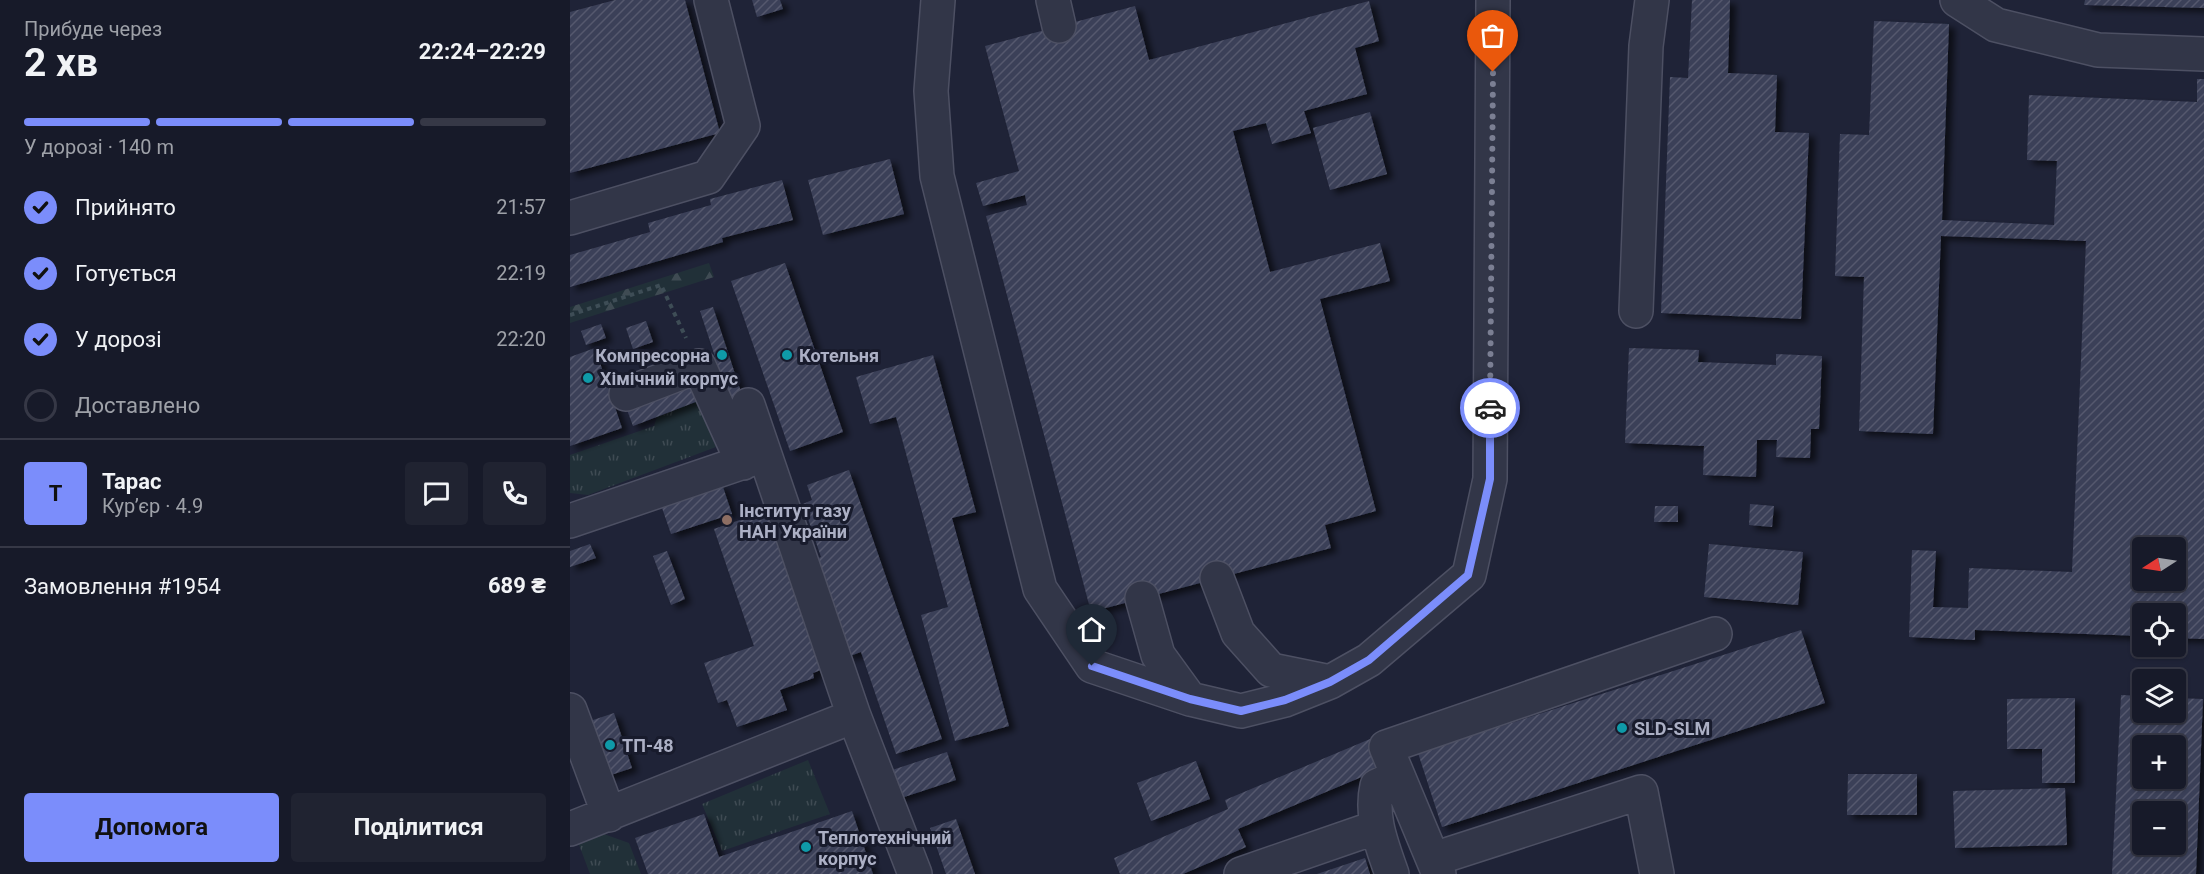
<!DOCTYPE html>
<html lang="uk">
<meta charset="utf-8">
<style>
body{margin:0;font-family:Roboto,sans-serif;background:#202331;color:#f1f3f6;height:100vh;display:flex;flex-direction:column;font-size:22px;white-space:nowrap}
*{box-sizing:border-box;margin:0}
p{font-size:20px;color:#9ea1a8}
.icon{flex:none;width:33px;height:33px;fill:none;stroke:currentColor;stroke-width:2;stroke-linecap:round;stroke-linejoin:round}
.map{position:relative;flex:1;overflow:hidden}
.panel{display:flex;flex-direction:column;background:#171a29;width:570px}
.panel>*{flex:none}
.needle{width:39px;rotate:258deg}
.fabs{position:absolute;left:1562px;top:537px;display:grid;gap:12px}
.fabs a{display:grid;place-items:center;width:54px;height:54px;border-radius:6px;background:#171a29;box-shadow:0 2px 4px #0004,0 0 0 2px #363846;font-size:30px}
.pin{position:absolute;display:grid;place-items:center;width:51px;height:51px;color:#fff;margin:-62px -26px;border-radius:50% 50% 50% 0;rotate:-45deg;box-shadow:0 0 6px #0007}
.pin .icon{rotate:45deg}
.courier{position:absolute;display:grid;place-items:center;width:60px;height:60px;margin:-30px;border:4px solid #7b8dfb;border-radius:50%;background:#fff;color:#222;box-shadow:0 2px 8px #0007}
.head em{font-style:normal;font-weight:700}
.head div{display:flex;flex-direction:column-reverse}
.head{display:flex;align-items:center;justify-content:space-between;height:102px;padding:0 24px}
h1{font-size:39px;font-weight:700;line-height:45px}
.bar{display:grid;grid-template-columns:repeat(4,1fr);gap:9px 6px;align-content:center;height:72px;padding:0 24px}
.bar i{height:8px;border-radius:4px;background:#363846}
.bar .active{background:#7b8dfb}
.bar p{grid-column:span 4}
.line{display:flex;align-items:center;gap:15px;padding:0 24px;border-top:2px solid #363846}
.line div{flex:1}
.round{display:grid;place-items:center;flex:none;width:63px;height:63px;border-radius:6px;background:#202331}
ol{padding:0 24px;list-style:none}
li{display:flex;align-items:center;gap:18px;height:66px}
li p{margin-inline-start:auto}
li .icon{padding:6px;border-radius:50%;background:#7b8dfb;color:#111;stroke-width:4}
li:last-child{color:#9ea1a8}
li i{width:33px;height:33px;border:3px solid #363846;border-radius:50%}
.button{display:flex;gap:12px;margin-top:auto;padding:12px 24px}
.button a{flex:1;height:69px;border-radius:6px;background:#7b8dfb;color:#111;font-size:24px;font-weight:700;line-height:69px;text-align:center}
.button a+a{background:#202331;color:#f1f3f6}
main{display:flex;flex:1;min-height:0}
.map>svg:first-child{display:block}
.forest{fill:url(#forest-firs)}
.park{fill:url(#park-tufts)}
.building{fill:url(#building-hatch);fill-rule:evenodd;filter:url(#shadow)}
.lines{fill:none;stroke-linecap:round;stroke-linejoin:round}
.minor-casing{stroke:#4d5063;stroke-width:36}
.path{stroke:#3e4d56;stroke-width:4;stroke-dasharray:4.5 4.5;stroke-linecap:butt}
.minor{stroke:#323648;stroke-width:33}
.done{stroke:#7b7f93;stroke-width:6;stroke-dasharray:0 10.8}
.route{stroke:#7b8dfb;stroke-width:8}
.culture-dot{fill:#0f9aa8;stroke:#181b2c;stroke-width:2}
.education-dot{fill:#8d6e63;stroke:#181b2c;stroke-width:2}
.labels{text-anchor:middle;dominant-baseline:central;stroke-width:6;stroke-linejoin:round;paint-order:stroke}
.poi-label{font-size:18px;font-weight:bold;fill:#acb0c5;stroke:#181b2c;text-anchor:start}
</style>
<main>
<section class="panel">
<div class="head"><div><h1>2 хв</h1><p>Прибуде через</p></div><em>22:24–22:29</em></div>
<div class="bar"><i class="active"></i><i class="active"></i><i class="active"></i><i></i><p>У дорозі · 140 m</p></div>
<ol>
<li><svg class="icon" aria-label="check" viewBox="0 0 24 24"><path d="M5 12l5 5 9-10"/></svg>Прийнято<p>21:57</p></li>
<li><svg class="icon" aria-label="check" viewBox="0 0 24 24"><path d="M5 12l5 5 9-10"/></svg>Готується<p>22:19</p></li>
<li><svg class="icon" aria-label="check" viewBox="0 0 24 24"><path d="M5 12l5 5 9-10"/></svg>У дорозі<p>22:20</p></li>
<li><i></i>Доставлено</li>
</ol>
<div class="line" style="height:108px"><b class="round" style="background:#7b8dfb;color:#111">Т</b><div><b>Тарас</b><p>Кур’єр · 4.9</p></div><a class="round"><svg class="icon" aria-label="chat" viewBox="0 0 24 24"><path d="M4 5h16v11H9l-5 4z"/></svg></a><a class="round"><svg class="icon" aria-label="phone" viewBox="0 0 24 24"><path d="M5 4h4l2 5-3 2q2 4 5 5l2-3 5 2v4C11 20 4 13 5 4z"/></svg></a></div>
<div class="line" style="height:78px"><div>Замовлення #1954</div><b>689 ₴</b></div>
<div class="button"><a>Допомога</a><a>Поділитися</a></div>
</section>
<div class="map">
<svg width="1634" height="874" viewBox="0 0 1634 874">
<defs>
<pattern id="forest-firs" width="22" height="20" patternUnits="userSpaceOnUse" patternTransform="scale(1.5)"><rect width="22" height="20" fill="#213038"/><path d="M5 1l3.5 6h-7zM16 11l3.5 6h-7z" fill="#3f4b53"/></pattern>
<pattern id="park-tufts" width="24" height="20" patternUnits="userSpaceOnUse" patternTransform="scale(1.5)"><rect width="24" height="20" fill="#213038"/><path d="M3 7l-1-3M5 7V3M7 7l1-3M15 17l-1-3M17 17v-4M19 17l1-3" fill="none" stroke="#3f4b53"/></pattern>
<pattern id="building-hatch" width="6" height="6" patternUnits="userSpaceOnUse" patternTransform="scale(1.5)"><rect width="6" height="6" fill="#3b4058"/><path d="M-1 1l2-2M0 6l6-6M5 7l2-2" fill="none" stroke="#55596e"/></pattern>
<filter id="shadow"><feDropShadow dx="6" dy="4" stdDeviation="3" flood-color="#0009"/></filter>
</defs>
<rect width="100%" height="100%" fill="#1f2337"/>
<!-- forest -->
<path class="forest" d="M139 263 144 277 0 323V307Z"/>
<!-- park -->
<path class="park" d="M128 401 146 447 18 495 0 493V455L84 426 87 417Z
M238 760 260 814 152 851 132 804Z
M31 833 59 843 71 874H20L8 842Z"/>
<!-- building -->
<path class="building" d="M45 0H115L150 133 0 173V12Z
M182 0H210L213 9 187 17Z
M1122 0H1160L1158 73 1207 75 1205 132 1239 133 1231 319 1091 313 1100 77 1118 78Z
M1515 0H1634V8L1514 5Z
M799 1 809 41 785 48 797 94 734 111 741 133 702 144 696 123 663 131 700 272 810 243 820 281 750 299 806 511 755 525 761 548 521 612 416 216 457 205 455 195 413 206 406 183 449 171 415 46 565 6 579 60Z
M1304 21 1379 24 1372 220 1484 225 1487 161 1457 160 1459 95 1627 102V79H1634V639L1605 638V614H1572V636L1405 630V640L1339 637 1342 550 1366 551 1363 607 1398 608 1399 568 1502 572 1516 241 1371 236 1363 434 1289 431 1294 277 1265 276 1270 134 1299 135ZM1572 548H1605V580H1572Z
M800 112 817 174 760 190 743 128Z
M320 159 334 214 253 235 238 180Z
M212 180 223 220 152 238 153 242 0 287V255L80 232 78 223 141 205 140 199Z
M215 263 273 432 220 451 161 281Z
M143 307 173 398 160 402 130 311Z
M76 321 83 342 63 349 56 328Z
M31 324 36 338 16 345 11 331Z
M25 348 52 428 0 446V357Z
M1059 348 1129 350 1128 362 1206 365V354L1252 356 1249 429H1241L1240 458 1206 457 1207 440H1187L1186 477 1133 475 1134 446 1055 443Z
M363 355 406 512 382 518 439 726 385 741 351 615 378 607 326 417 300 424 286 377Z
M120 381 128 401 63 426 56 407Z
M279 470 372 739 326 754 291 652 277 657 243 560 251 557 233 504 242 500 237 485Z
M152 484 162 514 101 534 91 505Z
M1180 504 1204 506 1202 527 1179 525Z
M1085 506H1108V522H1084Z
M196 511 251 670 243 673 244 678 210 690 217 710 167 727 157 700 148 703 134 663 184 646 144 529Z
M20 544 26 558 0 567V551Z
M1139 544 1233 552 1228 605 1134 597Z
M97 551 115 599 101 605 83 556Z
M1231 630 1255 703 872 827 848 753Z
M1551 695 1572 696V712H1605V698L1633 699 1626 874H1542ZM1572 746H1605V778H1572ZM1572 812H1605V844H1572Z
M1505 698V783H1472V749H1437V699Z
M44 713 62 768 35 777 17 722Z
M800 739 813 768 668 829 676 847 613 874H550L544 858 658 809 655 800Z
M377 752 386 780 322 801 313 773Z
M626 761 640 799 581 821 567 783Z
M1278 774H1347V815H1277Z
M1495 788 1497 845 1385 848 1383 791Z
M282 811 303 874H78L65 838 134 814 149 857Z
M386 819 405 874H376L360 828Z
M795 858 800 874H747Z"/>
<g class="lines">
<defs>
<path id="minor" d="M368 0 361 91 367 176 470 589 522 666 620 699
M483 0 489 26
M1387 0 1426 25 1528 50 1634 54
M0 218 138 177 173 126 141 0
M1066 311 1076 46 1082 0
M56 394 129 366 173 463
M178 405 284 716 345 874
M0 521 194 455
M647 578 668 633 701 670 760 682
M572 598 588 655 620 699 671 711 715 700 760 682 799 660 899 575 920 479 923 0
M0 710 39 815
M0 829 284 716
M864 859 1071 792 1087 874
M671 874 807 827
M822 874C812 845 800 817 807 786L828 776
M869 874 816 747 1145 634"/>
</defs>
<!-- minor casing -->
<use href="#minor" class="minor-casing"/>
<!-- path -->
<path class="path" d="M0 315 91 285 116 338"/>
<!-- minor -->
<use href="#minor" class="minor"/>
</g>
<g class="lines">
<!-- done -->
<path class="done" d="M920 408 923 72"/>
<!-- route -->
<path class="route" d="M522 666 620 699 671 711 715 700 760 682 799 660 898 575 920 479V408"/>
</g>
<!-- markers -->
<g class="culture-dot">
<circle cx="152" cy="355" r="6"/>
<circle cx="217" cy="355" r="6"/>
<circle cx="18" cy="378" r="6"/>
<circle cx="1052" cy="728" r="6"/>
<circle cx="40" cy="745" r="6"/>
<circle cx="236" cy="847" r="6"/>
</g>
<circle class="education-dot" cx="157" cy="520" r="6"/>
<g class="labels">
<!-- poi labels -->
<g class="poi-label">
<text x="140" y="355" text-anchor="end">Компресорна</text>
<text x="229" y="355">Котельня</text>
<text x="30" y="378">Хімічний корпус</text>
<text x="169" y="510">Інститут газу<tspan x="169" dy="21">НАН України</tspan></text>
<text x="1064" y="728">SLD-SLM</text>
<text x="52" y="745">ТП-48</text>
<text x="248" y="837">Теплотехнічний<tspan x="248" dy="21">корпус</tspan></text>
</g>
</g>
</svg>
<div class="fabs">
<a><svg class="needle" viewBox="-14 -14 28 28"><path d="M0-13l5 13h-10z" fill="#e53935"/><path d="M0 13l5-13h-10z" fill="#9ea1a8"/></svg></a>
<a><svg class="icon" aria-label="locate" viewBox="0 0 24 24"><circle cx="12" cy="12" r="6"/><path d="M12 2v4M12 18v4M2 12h4M18 12h4"/></svg></a>
<a><svg class="icon" aria-label="layers" viewBox="0 0 24 24"><path d="M12 4l9 5-9 5-9-5zM3 14l9 5 9-5"/></svg></a>
<a>+</a>
<a>−</a>
</div>
<div class="pin" style="left:923px;top:72px;background:#ea580c"><svg class="icon" aria-label="bag" viewBox="0 0 24 24"><path d="M5 8h14l-1 12H6zM9 8a3 3 0 0 1 6 0"/></svg></div>
<div class="pin" style="left:522px;top:666px;background:#1f2937"><svg class="icon" aria-label="home" viewBox="0 0 24 24"><path d="M3 11l9-7 9 7M6 9v11h12V9"/></svg></div>
<div class="courier" style="left:920px;top:408px"><svg class="icon" aria-label="car" viewBox="0 0 24 24"><path d="M5 17H2v-5l4-1 3-4h7l3 4 3 1v5h-3M9 17h6M6 11h13"/><circle cx="7" cy="17" r="2"/><circle cx="17" cy="17" r="2"/></svg></div>
</div>
</main>
